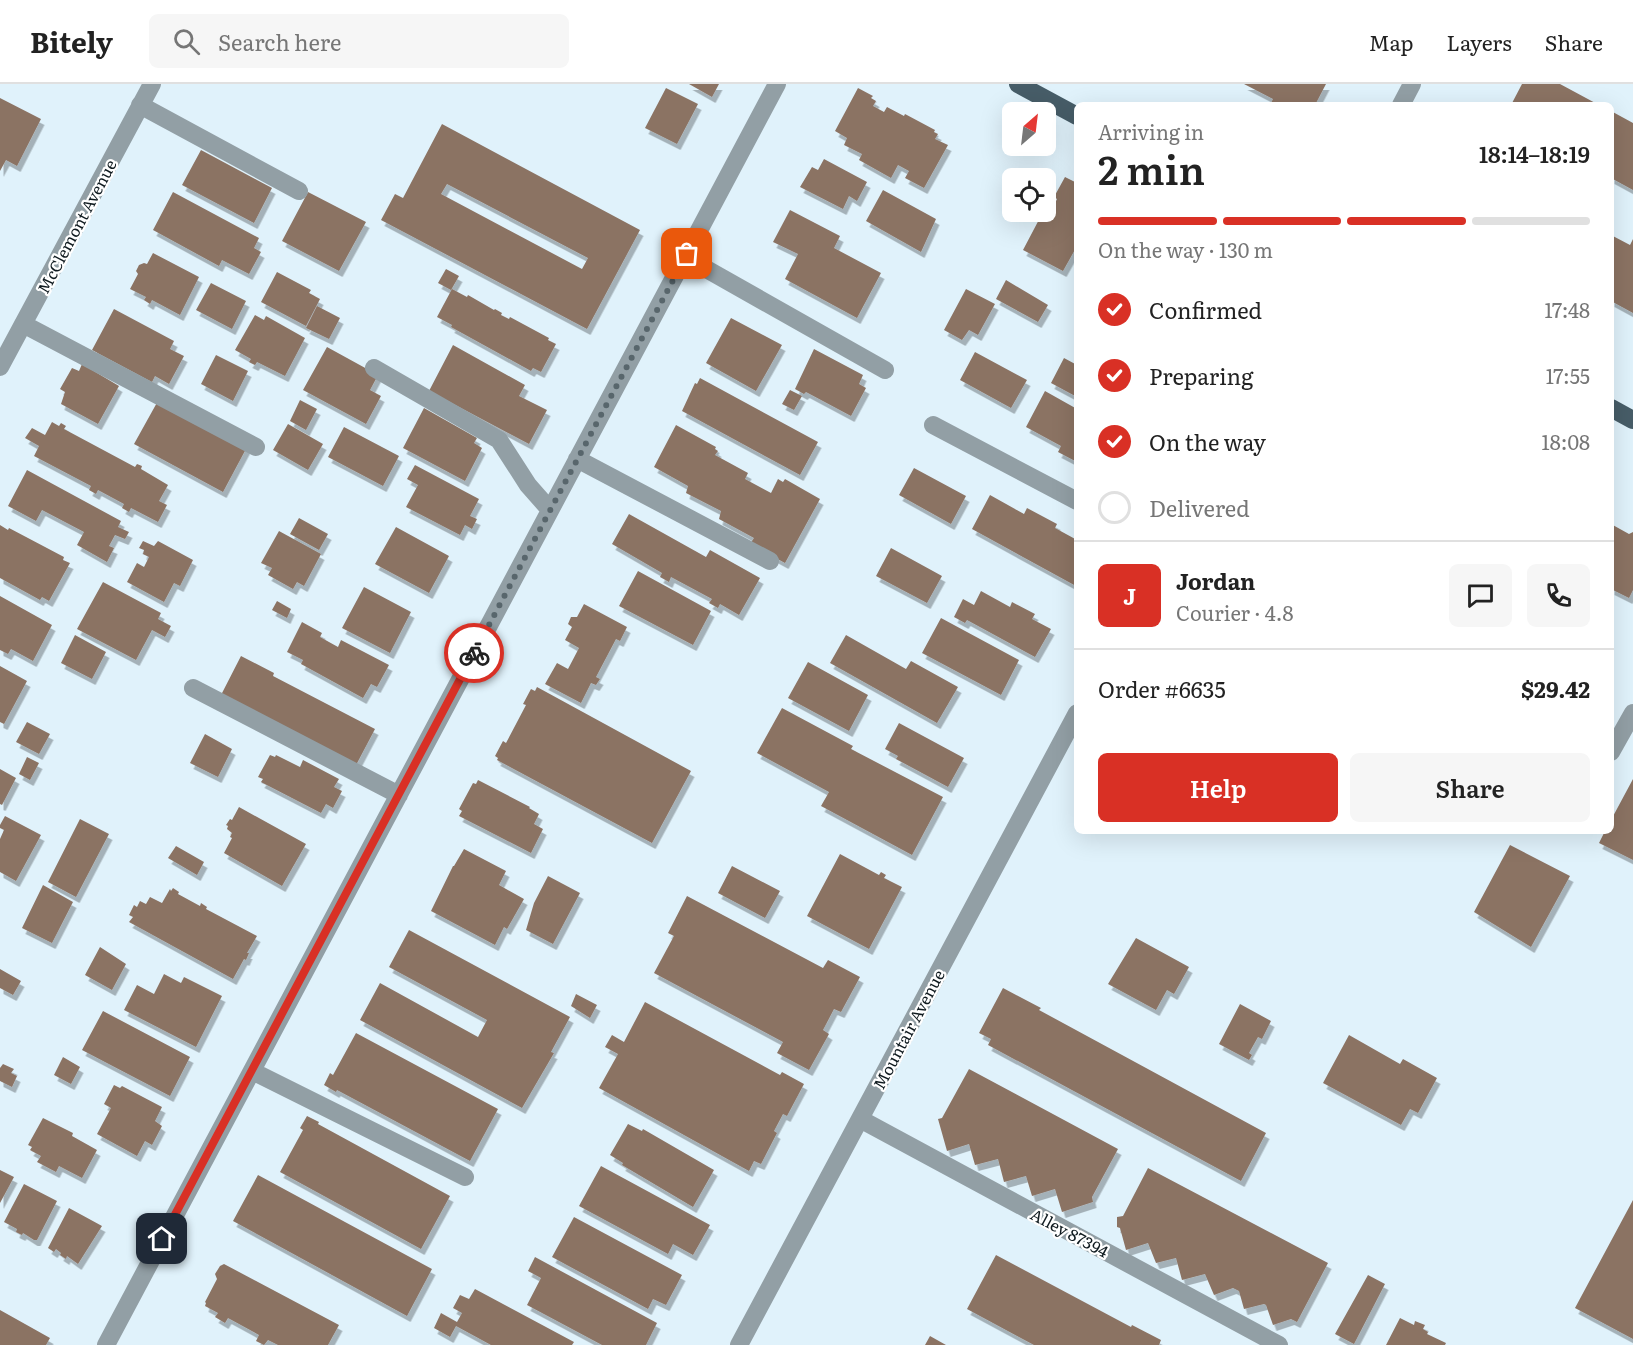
<!DOCTYPE html>
<meta charset="utf-8">
<style>
body{margin:0;font-family:Literata,serif;background:#f6f6f6;color:#222;height:100vh;display:flex;flex-direction:column;font-size:22px;white-space:nowrap}
*{box-sizing:border-box;margin:0}
p{font-size:20px;color:#767676}
.icon{flex:none;width:33px;height:33px;fill:none;stroke:currentColor;stroke-width:2;stroke-linecap:round;stroke-linejoin:round}
.map{position:relative;flex:1;overflow:hidden}
.panel{position:absolute;left:1074px;top:18px;width:540px;height:732px;display:flex;flex-direction:column;background:#fff;border-radius:9px;box-shadow:0 6px 24px #0002}
.panel>*{flex:none}
.needle{width:39px;rotate:28deg}
.fabs{position:absolute;left:1002px;top:18px;display:grid;gap:12px}
.fabs a{display:grid;place-items:center;width:54px;height:54px;border-radius:9px;background:#fff;box-shadow:0 6px 24px #0002;font-size:30px}
.pin{position:absolute;display:grid;place-items:center;width:51px;height:51px;color:#fff;margin:-26px;border-radius:12px;box-shadow:0 3px 9px #0006}
.courier{position:absolute;display:grid;place-items:center;width:60px;height:60px;margin:-30px;border:4px solid #d93025;border-radius:50%;background:#fff;color:#222;box-shadow:0 2px 8px #0007}
.head em{font-style:normal;font-weight:600}
.head div{display:flex;flex-direction:column-reverse}
.head{display:flex;align-items:center;justify-content:space-between;height:102px;padding:0 24px}
h1{font-size:39px;font-weight:600;line-height:45px}
.bar{display:grid;grid-template-columns:repeat(4,1fr);gap:9px 6px;align-content:center;height:72px;padding:0 24px}
.bar i{height:8px;border-radius:4px;background:#e0e0e0}
.bar .active{background:#d93025}
.bar p{grid-column:span 4}
.line{display:flex;align-items:center;gap:15px;padding:0 24px;border-top:2px solid #e0e0e0}
.line div{flex:1}
.round{display:grid;place-items:center;flex:none;width:63px;height:63px;border-radius:9px;background:#f6f6f6}
ol{padding:0 24px;list-style:none}
li{display:flex;align-items:center;gap:18px;height:66px}
li p{margin-inline-start:auto}
li .icon{padding:6px;border-radius:50%;background:#d93025;color:#fff;stroke-width:4}
li:last-child{color:#767676}
li i{width:33px;height:33px;border:3px solid #e0e0e0;border-radius:50%}
.primary-button{display:flex;gap:12px;margin-top:auto;padding:12px 24px}
.primary-button a{flex:1;height:69px;border-radius:9px;background:#d93025;color:#fff;font-size:24px;font-weight:600;line-height:69px;text-align:center}
.primary-button a+a{background:#f6f6f6;color:#222}
header{display:flex;align-items:center;gap:36px;box-sizing:border-box;height:84px;padding:0 30px;background:#fff;border-bottom:2px solid #e0e0e0}
header strong{font-size:28px}
nav{display:flex;gap:33px;margin-inline-start:auto;font-size:21px}
.search{width:420px;height:54px;background:#f6f6f6;display:flex;align-items:center;gap:15px;box-sizing:border-box;padding:0 21px;border-radius:9px;color:#767676;font-size:22px}
.map>svg:first-child{display:block}
.building{fill:#8b7364;fill-rule:evenodd;filter:url(#shadow)}
.lines{fill:none;stroke-linecap:round;stroke-linejoin:round}
.minor{stroke:#929fa5;stroke-width:18}
.major{stroke:#475d68;stroke-width:18}
.done{stroke:#58666c;stroke-width:6;stroke-dasharray:0 10.8}
.route{stroke:#d93025;stroke-width:8}
.labels{text-anchor:middle;dominant-baseline:central;stroke-width:4.5;stroke-linejoin:round;paint-order:stroke}
.street-label{font-size:16px;fill:#0f1a1f;stroke:#fff}
</style>
<header>
<strong>Bitely</strong>
<div class="search"><svg class="icon" aria-label="search" viewBox="0 0 24 24"><circle cx="10" cy="10" r="6"/><path d="M15 15l6 6"/></svg>Search here</div>
<nav><a>Map</a><a>Layers</a><a>Share</a></nav>
</header>
<div class="map">
<svg width="1633" height="1261" viewBox="0 0 1633 1261">
<defs>
<filter id="shadow"><feDropShadow dx="3.5" dy="6" stdDeviation="0" flood-color="#0004"/></filter>
</defs>
<rect width="100%" height="100%" fill="#e0f2fb"/>
<!-- building -->
<path class="building" d="M689 0H719L712 13Z
M1244 0H1326L1315 21H1270L1273 15Z
M1522 0H1560L1599 21H1511Z
M666 4 698 20 677 60 645 44Z
M858 4 873 12 871 14 876 17 873 22 884 28 887 23 904 32 905 30 935 46 934 48 938 50 935 55 948 61 924 104 905 94 909 87 898 81 891 94 859 76 862 70 844 61 847 54 835 47Z
M0 14 41 35 17 82 6 76 0 87Z
M1611 27 1633 39V106L1611 94Z
M442 40 640 146 587 245 381 136 395 110 403 114ZM447 100 588 174 582 185 441 110Z
M201 66 272 104 254 139 182 101Z
M824 75 867 98 857 117 849 112 843 125 800 103 812 83 818 86Z
M1065 93 1077 99V162L1063 187 1023 166 1043 128 1050 130 1057 115 1054 113Z
M883 106 936 135 921 168 866 137Z
M173 108 259 154 254 164 261 168 249 190 222 176 219 182 153 146Z
M308 108 366 138 339 187 282 157Z
M790 126 840 152 834 164 881 189 857 234 785 195 798 170 773 158Z
M1611 151 1630 161 1633 155V229L1611 217Z
M153 169 199 193 180 231 152 216 150 220 144 216 146 213 130 205 138 190 136 187 139 181 144 179 147 180Z
M446 185 459 192 451 206 438 199Z
M277 188 311 206 309 209 320 215 306 242 261 218Z
M1006 196 1048 221 1038 238 996 215Z
M211 199 246 217 232 245 196 226Z
M452 205 467 213 468 211 494 226 495 225 502 229 501 231 509 235 510 233 549 254 548 256 556 260 541 288 533 284 531 287 451 243 452 241 437 233Z
M966 205 995 220 978 251 969 246 962 256 944 246Z
M317 222 340 234 329 255 306 244Z
M114 225 174 257 170 265 184 272 169 300 155 292 152 298 92 266Z
M255 231 264 236 266 232 305 254 285 292 257 278 255 281 249 278 251 275 235 266Z
M731 234 782 261 756 307 706 279Z
M453 261 525 301 519 312 547 326 529 360 429 307Z
M327 263 378 291 370 306 381 312 366 340 303 306Z
M814 265 863 291 859 300 866 304 851 332 806 308 804 310 795 305Z
M975 268 1027 296 1011 324 960 296Z
M216 271 248 287 233 317 201 300Z
M1064 274 1077 281V313L1051 299Z
M82 280 119 302 98 340 61 320 65 308 60 305 72 284 79 287Z
M700 294 818 358 800 391 682 327 695 299 697 300Z
M790 306 802 312 794 326 782 320Z
M1045 307 1077 325V378L1058 368 1061 362 1026 343Z
M159 315 247 363 223 408 134 360Z
M300 316 317 325 306 346 290 337Z
M424 324 477 354 474 359 482 364 465 397 403 364Z
M52 338 59 342 61 339 66 342 64 345 135 383 137 380 142 382 141 385 168 401 159 417 167 421 158 438 131 424 129 428 122 424 124 420 98 406 96 410 89 406 91 402 34 372 39 362 25 354 32 344 45 351Z
M288 340 323 360 308 386 273 366Z
M676 341 716 363 715 365 718 367 715 371 748 389 745 395 771 409 778 395 783 398 785 395 820 415 785 479 750 460 754 454 719 435 721 427 686 409 688 402 654 383Z
M344 343 399 372 383 402 328 373Z
M415 381 479 415 470 432 477 435 472 445 465 441 460 451 406 423 418 401 407 395Z
M914 384 966 412 951 440 899 411Z
M27 386 121 437 118 443 129 448 125 455 115 451 109 462 114 464 107 478 77 461 84 448 42 426 36 437 8 422Z
M990 411 1024 430 1027 424 1057 440 1055 444 1077 456 1076 502 972 445Z
M629 430 706 473 710 466 760 494 739 531 720 520 718 524 709 519 712 515 671 493 669 498 660 493 662 489 612 460Z
M299 434 328 450 319 466 290 450Z
M1611 440 1629 450 1633 448V506L1629 514 1611 505Z
M0 441 8 446 9 444 64 473 63 476 70 479 49 517 42 513 40 516 0 494Z
M396 443 449 472 429 509 375 480Z
M279 447 321 470 304 502 297 498 293 505 268 491 272 484 261 479Z
M143 457 154 462 158 457 193 476 180 502 174 499 164 518 127 498 137 479 144 483 149 473 143 470 144 466 139 464Z
M891 464 942 492 927 519 876 492Z
M638 487 711 527 693 561 619 522Z
M103 498 161 529 158 535 171 542 165 553 152 546 136 576 77 545Z
M364 503 411 528 390 569 342 544Z
M981 507 1010 523 1012 518 1035 530 1032 535 1051 545 1035 573 967 536 965 539 954 533 963 515 974 521Z
M0 512 52 541 33 577 11 565 8 570 0 566Z
M277 517 291 525 287 534 272 526Z
M584 520 627 543 620 557 616 555 596 593 600 595 596 601 591 599 581 619 545 600 557 579 568 585 579 564 565 556 572 543 568 540 571 533H577Z
M941 534 1019 576 1001 611 922 569Z
M302 538 322 549 320 553 338 563 341 556 389 581 377 603 371 600 363 614 301 580 303 576 287 568Z
M75 551 106 568 92 595 61 579Z
M846 551 906 585 911 577 958 603 937 639 830 579Z
M241 572 274 589 273 592 375 645 355 683 220 613Z
M808 578 868 611 849 647 788 614Z
M0 582 27 597 4 640 0 638Z
M537 603 691 687 652 759 497 676 498 674 495 672 503 657 506 659 526 621 523 620 531 605 535 607Z
M782 624 853 662 851 665 943 713 912 771 821 722 829 708 757 669Z
M27 638 50 650 39 670 16 658Z
M899 639 964 674 948 703 896 675 898 672 885 665Z
M205 650 232 665 218 693 190 679Z
M270 671 275 673 276 671 300 683 303 676 339 695 334 703 342 707 333 724 326 720 321 729 261 698 263 695 258 693Z
M27 673 39 679 30 696 19 690Z
M0 685 16 694 2 721 0 720Z
M1633 695V776L1599 759 1605 747H1611V736Z
M478 696 530 723 529 724 539 730 534 740 543 745 531 769 459 732 462 727 459 725 473 699 476 700Z
M239 723 306 760 282 802 224 769 232 754 230 753 232 749 227 745 228 742 226 741 230 735 232 736Z
M5 732 41 751 16 797 0 788V755L4 746 0 744V741Z
M80 735 109 750 76 813 48 798Z
M1510 761 1570 792 1531 863 1474 828Z
M176 762 204 778 197 791 168 774Z
M464 765 506 787 499 801 524 815 507 845 504 843 495 861 431 827 453 782H454Z
M840 770 879 791 881 788 886 791 884 794 902 803 869 865 807 832Z
M732 782 780 807 765 834 718 809Z
M548 792 580 809 553 860 526 846 534 819Z
M43 801 73 818 52 859 22 844Z
M173 804 179 808 178 810 200 822 201 819 207 823 206 825 257 852 247 869H249L246 876 244 875 233 895 129 838 133 833 129 831 134 821 137 823 140 817 146 820 150 813 162 819 170 805 171 807Z
M687 812 823 884 828 876 860 893 841 928 834 925 823 946 829 950 809 986 777 969 783 958 654 889 674 852 668 849Z
M409 846 570 933 551 968 554 969 522 1024 360 936 380 899 478 953 487 936 389 883Z
M1136 854 1189 883 1174 910 1167 906 1156 926 1108 900Z
M100 863 126 880 112 906 85 891Z
M0 885 21 897 13 911 0 904Z
M164 890 181 899 184 893 222 912 196 963 124 926 137 901 154 910Z
M1003 904 1041 924 1039 926 1266 1049 1241 1097 988 961 991 955 979 949Z
M576 910 597 921 590 934 571 922Z
M645 918 780 991 782 988 804 1000 787 1032 783 1030 774 1047 777 1049 761 1080 754 1077 749 1087 599 1004 618 970 605 963 612 951 624 958Z
M1240 920 1271 937 1262 955 1258 953 1249 969 1252 971 1249 976 1219 960Z
M103 927 190 973 170 1012 82 966Z
M356 949 498 1025 470 1077 337 1006 336 1008 324 1001 330 989 333 991Z
M1349 951 1400 980 1403 975 1437 994 1418 1029 1410 1025 1401 1041 1323 999Z
M63 973 80 983 71 1000 54 991Z
M3 980 14 985 11 989 17 992 12 1003 0 997V984Z
M969 985 1118 1065 1092 1113 1093 1118 1062 1128 1055 1105 1032 1112 1026 1092 1004 1098 998 1075 975 1081 969 1060 947 1067 938 1035 942 1034Z
M114 1001 120 1004 122 1002 162 1023 155 1037 162 1042 152 1061 145 1057 137 1072 97 1050 111 1024 104 1020Z
M307 1032 319 1038 318 1040 450 1112 421 1165 280 1088 303 1046 300 1044Z
M43 1034 73 1049 72 1052 97 1066 82 1094 59 1082 56 1088 37 1078 41 1072 30 1066 32 1063 28 1061Z
M628 1040 642 1047 643 1045 714 1086 693 1123 622 1081 623 1079 610 1071Z
M601 1082 710 1141 693 1171 673 1160 668 1170 579 1122Z
M1148 1084 1328 1179 1297 1238 1291 1235 1273 1241 1266 1221 1264 1220 1244 1225 1239 1207 1233 1204 1214 1211 1205 1190 1182 1196 1176 1174 1156 1179 1148 1159 1126 1166 1120 1144 1117 1143V1133L1123 1132Z
M0 1086 14 1093 0 1119Z
M258 1091 432 1185 407 1232 233 1137Z
M24 1100 57 1117 37 1156H34L23 1149 22 1151 16 1148 17 1145 4 1138Z
M1633 1116V1255L1575 1224Z
M69 1124 102 1142 78 1180 67 1172 66 1175 60 1171 61 1169 56 1165 54 1168 48 1164Z
M574 1133 682 1191 666 1221 653 1215 648 1225 552 1173Z
M996 1171 1131 1243 1132 1241 1161 1256 1159 1261H1034L967 1225Z
M535 1173 657 1239 646 1261H602L527 1221 541 1194 528 1187Z
M224 1180 339 1241 328 1261H278L268 1256 264 1261 256 1257 259 1251 228 1234 225 1239 215 1233 218 1229 205 1222 206 1219 205 1218 217 1195 215 1190 220 1182Z
M1368 1191 1385 1200 1354 1260 1335 1250Z
M475 1205 574 1258 572 1261H491L456 1242 450 1253 434 1244 441 1229 457 1238 462 1229 453 1224 460 1211 469 1215Z
M0 1226 50 1254 46 1261H0Z
M1400 1234 1414 1241 1415 1237 1425 1241 1423 1245 1428 1248 1427 1250 1446 1259 1445 1261H1386Z
M930 1252 946 1261H925Z"/>
<g class="lines">
<!-- minor -->
<path class="minor" d="M140 21 299 107
M1401 21 1412 0
M685 173 885 286
M23 240 256 363
M0 283 152 0
M374 284 499 356 528 401 550 426
M933 341 1077 417
M577 375 770 477
M193 604 399 711
M1611 668 1633 629
M252 987 465 1093
M860 1035 1279 1261
M106 1261 777 0
M739 1261 1077 629"/>
<!-- major -->
<path class="major" d="M1018 0 1077 32
M1611 324 1633 336"/>
</g>
<g class="lines">
<!-- done -->
<path class="done" d="M474 569 687 170"/>
<!-- route -->
<path class="route" d="M162 1155 474 569"/>
</g>
<g class="labels">
<!-- street labels -->
<g class="street-label">
<text transform="translate(76 142) rotate(-62)">McClemont Avenue</text>
<text transform="translate(908 945) rotate(-62)">Mountair Avenue</text>
<text transform="translate(1070 1148) rotate(28)">Alley 87394</text>
</g>
</g>
</svg>
<div class="fabs">
<a><svg class="needle" viewBox="-14 -14 28 28"><path d="M0-13l5 13h-10z" fill="#e53935"/><path d="M0 13l5-13h-10z" fill="#767676"/></svg></a>
<a><svg class="icon" aria-label="locate" viewBox="0 0 24 24"><circle cx="12" cy="12" r="6"/><path d="M12 2v4M12 18v4M2 12h4M18 12h4"/></svg></a>
</div>
<div class="pin" style="left:687px;top:170px;background:#ea580c"><svg class="icon" aria-label="bag" viewBox="0 0 24 24"><path d="M5 8h14l-1 12H6zM9 8a3 3 0 0 1 6 0"/></svg></div>
<div class="pin" style="left:162px;top:1155px;background:#1f2937"><svg class="icon" aria-label="home" viewBox="0 0 24 24"><path d="M3 11l9-7 9 7M6 9v11h12V9"/></svg></div>
<div class="courier" style="left:474px;top:569px"><svg class="icon" aria-label="bike" viewBox="0 0 24 24"><circle cx="6" cy="16" r="4"/><circle cx="18" cy="16" r="4"/><path d="M6 16l4-8h5l3 8M10 8l3 8H6M13 5h3"/></svg></div>
<section class="panel">
<div class="head"><div><h1>2 min</h1><p>Arriving in</p></div><em>18:14–18:19</em></div>
<div class="bar"><i class="active"></i><i class="active"></i><i class="active"></i><i></i><p>On the way · 130 m</p></div>
<ol>
<li><svg class="icon" aria-label="check" viewBox="0 0 24 24"><path d="M5 12l5 5 9-10"/></svg>Confirmed<p>17:48</p></li>
<li><svg class="icon" aria-label="check" viewBox="0 0 24 24"><path d="M5 12l5 5 9-10"/></svg>Preparing<p>17:55</p></li>
<li><svg class="icon" aria-label="check" viewBox="0 0 24 24"><path d="M5 12l5 5 9-10"/></svg>On the way<p>18:08</p></li>
<li><i></i>Delivered</li>
</ol>
<div class="line" style="height:108px"><b class="round" style="background:#d93025;color:#fff">J</b><div><b>Jordan</b><p>Courier · 4.8</p></div><a class="round"><svg class="icon" aria-label="chat" viewBox="0 0 24 24"><path d="M4 5h16v11H9l-5 4z"/></svg></a><a class="round"><svg class="icon" aria-label="phone" viewBox="0 0 24 24"><path d="M5 4h4l2 5-3 2q2 4 5 5l2-3 5 2v4C11 20 4 13 5 4z"/></svg></a></div>
<div class="line" style="height:78px"><div>Order #6635</div><b>$29.42</b></div>
<div class="primary-button"><a>Help</a><a>Share</a></div>
</section>
</div>
